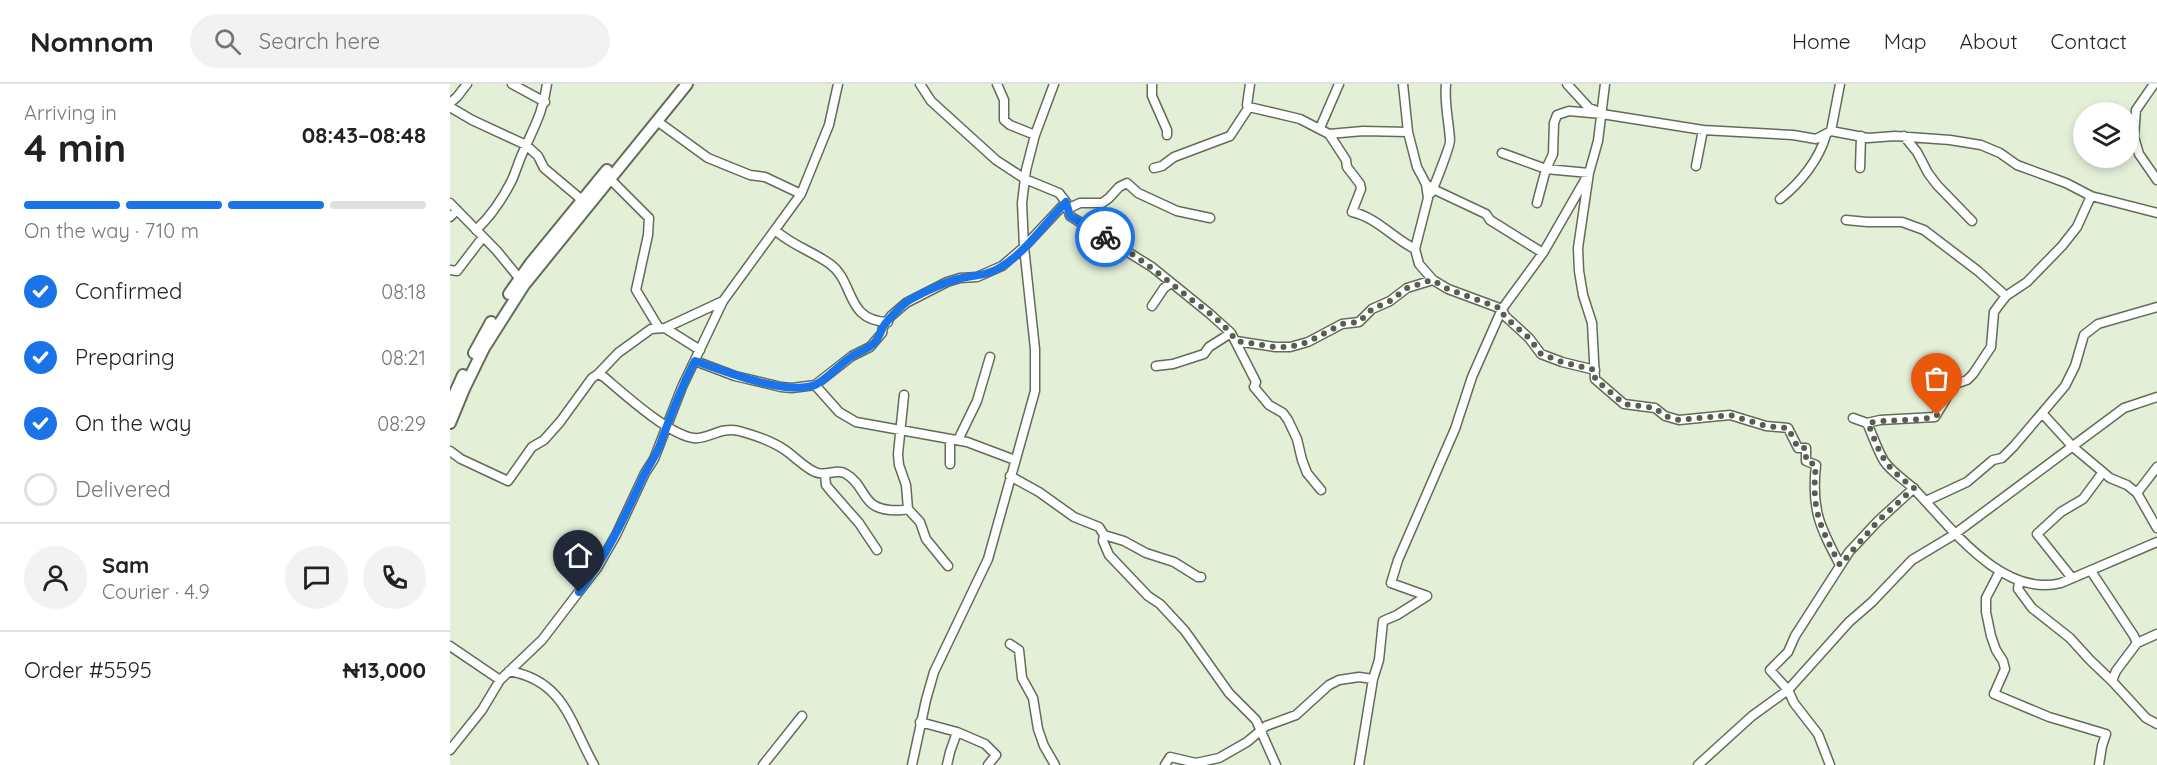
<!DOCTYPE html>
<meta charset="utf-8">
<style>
body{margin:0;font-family:Quicksand,sans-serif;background:#f2f2f2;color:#222;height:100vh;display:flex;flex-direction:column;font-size:22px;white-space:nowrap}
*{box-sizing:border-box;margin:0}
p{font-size:20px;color:#767676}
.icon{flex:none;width:33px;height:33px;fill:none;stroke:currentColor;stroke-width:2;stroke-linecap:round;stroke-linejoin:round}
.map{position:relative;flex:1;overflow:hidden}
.drawer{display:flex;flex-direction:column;background:#fff;width:450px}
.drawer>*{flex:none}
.tools{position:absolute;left:1623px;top:18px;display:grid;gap:12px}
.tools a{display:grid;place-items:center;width:66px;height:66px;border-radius:50%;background:#fff;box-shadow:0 3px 9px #0003;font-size:30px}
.pin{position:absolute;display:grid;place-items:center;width:51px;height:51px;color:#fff;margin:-62px -26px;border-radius:50% 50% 50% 0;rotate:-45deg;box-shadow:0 0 6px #0007}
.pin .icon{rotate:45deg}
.courier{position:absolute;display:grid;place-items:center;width:60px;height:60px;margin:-30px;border:4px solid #1a73e8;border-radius:50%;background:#fff;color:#222;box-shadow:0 2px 8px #0007}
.summary em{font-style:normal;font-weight:700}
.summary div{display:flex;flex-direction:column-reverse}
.summary{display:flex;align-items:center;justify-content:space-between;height:102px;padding:0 24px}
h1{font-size:39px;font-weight:700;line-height:45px}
.bar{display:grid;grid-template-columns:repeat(4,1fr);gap:9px 6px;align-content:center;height:72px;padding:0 24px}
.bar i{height:8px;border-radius:4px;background:#e0e0e0}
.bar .on{background:#1a73e8}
.bar p{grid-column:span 4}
.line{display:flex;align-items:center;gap:15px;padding:0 24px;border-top:2px solid #e0e0e0}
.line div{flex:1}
.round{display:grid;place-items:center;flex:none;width:63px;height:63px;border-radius:32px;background:#f2f2f2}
ol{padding:0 24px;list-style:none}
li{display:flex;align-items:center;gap:18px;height:66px}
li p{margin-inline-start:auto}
li .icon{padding:6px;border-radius:50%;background:#1a73e8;color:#fff;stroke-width:4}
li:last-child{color:#767676}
li i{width:33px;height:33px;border:3px solid #e0e0e0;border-radius:50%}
header{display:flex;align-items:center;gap:36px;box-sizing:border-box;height:84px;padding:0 30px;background:#fff;border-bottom:2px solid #e0e0e0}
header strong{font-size:28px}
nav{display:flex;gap:33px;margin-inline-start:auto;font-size:21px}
.search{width:420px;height:54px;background:#f2f2f2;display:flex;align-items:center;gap:15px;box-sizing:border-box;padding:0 21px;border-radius:33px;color:#767676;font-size:22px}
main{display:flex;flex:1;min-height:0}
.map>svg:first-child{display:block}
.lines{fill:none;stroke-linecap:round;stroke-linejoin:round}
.minor-casing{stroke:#626c58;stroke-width:11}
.tertiary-casing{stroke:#626c58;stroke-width:14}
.minor{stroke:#fff;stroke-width:8}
.tertiary{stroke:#fff;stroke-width:10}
.done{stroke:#585e51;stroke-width:6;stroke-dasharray:0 10.8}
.route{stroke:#1a73e8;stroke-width:8}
</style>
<header>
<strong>Nomnom</strong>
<div class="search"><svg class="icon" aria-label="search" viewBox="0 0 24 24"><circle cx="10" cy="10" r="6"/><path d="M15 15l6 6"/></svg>Search here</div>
<nav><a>Home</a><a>Map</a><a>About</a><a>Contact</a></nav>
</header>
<main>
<section class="drawer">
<div class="summary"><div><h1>4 min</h1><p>Arriving in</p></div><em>08:43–08:48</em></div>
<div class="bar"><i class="on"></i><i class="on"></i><i class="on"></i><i></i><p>On the way · 710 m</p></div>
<ol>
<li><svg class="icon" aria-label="check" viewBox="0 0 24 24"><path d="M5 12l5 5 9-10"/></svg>Confirmed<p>08:18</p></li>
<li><svg class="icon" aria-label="check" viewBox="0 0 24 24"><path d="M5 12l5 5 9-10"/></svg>Preparing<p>08:21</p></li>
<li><svg class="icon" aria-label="check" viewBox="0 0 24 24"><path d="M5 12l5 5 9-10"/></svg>On the way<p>08:29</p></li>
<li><i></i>Delivered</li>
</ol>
<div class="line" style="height:108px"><a class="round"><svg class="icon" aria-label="person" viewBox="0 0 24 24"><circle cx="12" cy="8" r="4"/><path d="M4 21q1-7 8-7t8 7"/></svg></a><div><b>Sam</b><p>Courier · 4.9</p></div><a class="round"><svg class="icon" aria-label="chat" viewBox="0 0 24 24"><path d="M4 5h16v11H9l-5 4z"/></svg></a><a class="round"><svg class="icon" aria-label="phone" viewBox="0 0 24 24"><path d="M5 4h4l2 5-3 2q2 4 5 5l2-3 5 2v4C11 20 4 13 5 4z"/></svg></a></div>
<div class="line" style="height:78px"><div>Order #5595</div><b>₦13,000</b></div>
</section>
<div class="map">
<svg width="1707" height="681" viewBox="0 0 1707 681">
<rect width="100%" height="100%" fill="#e4efd8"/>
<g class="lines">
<defs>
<path id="minor" d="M62 0 95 18
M470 0 481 17 546 76 575 95 609 109 616 118 620 132 702 183 760 230 781 249 806 298 804 303 819 321 833 329 838 336 847 355 852 376 857 389 871 406
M547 0 554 16V36L560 41 585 51
M702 0V12L717 46V51
M800 0 797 21 799 23 850 35 879 50 896 76 897 83 910 100 911 105 902 128C926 133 943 154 965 165
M953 0 958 48 967 83 976 100 978 114 965 165 969 180 983 196 998 205 1052 225 1055 232 1079 254 1091 270 1112 278 1145 286
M1117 0 1139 24 1147 27
M1704 0 1686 26 1684 53 1689 70 1707 96
M0 19 7 13 17 0
M0 23 22 36 76 61 88 72 94 84 132 116
M207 37 258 74 300 91 315 93 351 110
M870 44 889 0
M1381 47 1418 54 1445 52 1500 56 1531 61 1550 69 1567 81 1616 99 1641 112 1707 129
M879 50 913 47 958 48
M1454 52 1467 68 1478 89 1487 101 1522 137
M1052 69 1096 85 1139 89 1128 164 1129 187 1133 211 1142 239 1145 295 1174 320 1205 324 1215 332 1229 336 1280 331 1316 342 1338 344 1348 364H1356V377L1366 381C1361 426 1370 443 1390 481
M1246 82 1253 46
M704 84 712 82 724 73 780 52 799 23
M1410 84 1411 52
M159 94 199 134 198 151 186 206 209 244
M976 100 983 105 1036 130 1040 136 1093 169
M981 109C984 103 1001 60 1000 56 999 37 994 20 996 0
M1330 115C1350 99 1369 76 1376 51
M0 119 47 167 69 194
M1087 119 1096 85 1103 70 1104 39 1107 31 1119 27 1152 30 1253 46 1343 51 1366 55 1381 47 1390 0
M617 125 630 119H652L659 114 669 103 677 99 688 109 727 127 760 134
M0 133 7 126
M1396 136 1417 138H1452L1474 146 1528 187 1556 212
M26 146C40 133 53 114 62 96 66 87 69 76 74 66 85 41 93 28 97 0
M325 146C341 161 362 167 380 180 405 198 395 237 438 238
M0 186 7 187 33 153
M702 222 714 204 721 199
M215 244 250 266
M786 257 825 263H840L858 258 892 240 909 238 922 225 940 217 957 204 983 196
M245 277 285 292 331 303 342 304 365 301 389 328 406 338 517 358 565 376
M706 282 723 280 754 270 759 263 781 249
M148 290 154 293C174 310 219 351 244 354 257 356 271 342 289 347 304 351 322 357 335 366 345 373 354 383 365 388 375 393 387 384 396 390 416 401 411 424 440 426 447 426 452 427 458 425
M365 301 402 272 420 263 432 249 433 243 441 232 456 219 497 198 510 194 527 193 552 182 574 163 616 118
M454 311 448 370 449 381 456 401 458 425 470 438 476 455 498 482
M1592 329 1623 363 1660 394 1677 401 1687 409 1707 444
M1403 334 1417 339 1430 336 1485 333 1505 300 1517 296 1523 290 1541 263 1544 228 1549 221 1556 212 1577 198 1612 162 1627 143 1641 112
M1417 339C1423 352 1427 365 1434 377 1443 390 1457 397 1467 408 1502 445 1553 514 1611 499L1707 458
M500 355V380
M508 356 527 317 540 273
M0 367 11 375 58 397 82 363 94 356 110 338 142 294 148 290 168 269 201 245 215 244 273 217
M375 390 376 401 380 406 409 439 427 466
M560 392 589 408 624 433 649 443 654 451 674 457 696 469 724 478 748 493H751
M1687 409 1707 383
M1476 417 1517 398 1543 376 1552 374 1564 362 1615 302 1625 282 1634 251 1648 240 1707 223
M654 451 653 457 659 471 698 512 710 520 735 547 779 609 806 636 826 681
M1550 487 1536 514V528L1541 552 1546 566 1553 577 1555 585 1544 610 1599 633 1656 650 1652 662 1649 681
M1641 487 1684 552 1687 559
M1622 494 1587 450 1611 428 1633 415 1653 388
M1569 498 1568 505 1582 524 1620 554 1640 576 1662 597
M977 512 941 499 948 476 1005 345 1022 293 1052 225 1093 169 1139 89 1148 57 1155 0
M1707 550 1687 559 1666 587 1662 597 1696 634 1707 640
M560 560 569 566 572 594 583 614 588 645 594 662 605 681
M0 562 50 596
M59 587C115 597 120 639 144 681
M470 638 507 648 535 660 546 671 538 681
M0 666 32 626 50 596 92 556 147 484 166 451 195 389 204 375 232 303 273 217 351 110 379 41 388 0
M313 681 352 632
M462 681 476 616 484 588 538 475 585 307V265L574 163 572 119 576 86 585 51 604 0
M497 681 500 668 507 648
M715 681 720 673 746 679 769 674 797 658 816 642 846 631 879 601 889 596 909 593 923 595
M909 681 923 595 929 576 933 537 947 531 977 512
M1248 681 1302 632 1338 606 1399 538 1422 518 1462 476 1502 452 1674 324 1707 313
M1380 681 1368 650 1344 619 1338 606 1320 586 1338 568 1345 552 1399 468 1428 437 1464 404"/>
<path id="tertiary" d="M59 210 80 180 157 86
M24 269 41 238
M0 320 13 291
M0 339 14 305 34 264 74 201 237 0"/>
</defs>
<!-- minor casing -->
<use href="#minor" class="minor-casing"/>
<!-- tertiary casing -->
<use href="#tertiary" class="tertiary-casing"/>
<!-- minor -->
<use href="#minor" class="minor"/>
<!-- tertiary -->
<use href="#tertiary" class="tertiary"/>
</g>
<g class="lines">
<!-- done -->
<path class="done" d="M655 153C685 170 711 191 738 213 754 225 775 239 786 257L825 263H840L858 258 892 240 909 238 922 225 940 217 957 204 982 196 998 205 1052 225 1054 232 1079 254 1091 270 1112 278 1145 286V295L1174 320 1205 324 1215 332 1223 334 1229 336 1280 331 1316 342 1338 344 1348 364H1356V377L1366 381C1361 425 1370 443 1390 481L1428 437 1464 404C1434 382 1431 373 1418 339 1436 335 1475 338 1487 331"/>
<!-- route -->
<path class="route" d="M129 508C157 472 175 432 194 391 200 380 207 370 211 358 221 331 231 303 245 277 273 287 337 312 365 301 376 296 390 280 401 273 408 268 419 265 424 259 429 254 430 249 433 243 438 235 447 227 454 220 462 213 497 197 508 195 523 191 537 192 551 183 577 167 595 139 616 118L620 132 655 153"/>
</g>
</svg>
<div class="tools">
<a><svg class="icon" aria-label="layers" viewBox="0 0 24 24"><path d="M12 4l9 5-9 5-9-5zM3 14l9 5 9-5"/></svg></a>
</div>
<div class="pin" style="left:1487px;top:331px;background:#ea580c"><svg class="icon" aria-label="bag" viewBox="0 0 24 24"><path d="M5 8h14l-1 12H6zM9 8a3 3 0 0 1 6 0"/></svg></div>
<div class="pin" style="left:129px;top:508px;background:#1f2937"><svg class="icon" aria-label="home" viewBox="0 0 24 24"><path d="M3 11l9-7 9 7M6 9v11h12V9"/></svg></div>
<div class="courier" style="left:655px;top:153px"><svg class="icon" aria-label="bike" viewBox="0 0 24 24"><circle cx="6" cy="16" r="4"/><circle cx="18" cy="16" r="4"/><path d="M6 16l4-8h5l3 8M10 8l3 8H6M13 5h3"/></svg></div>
</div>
</main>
